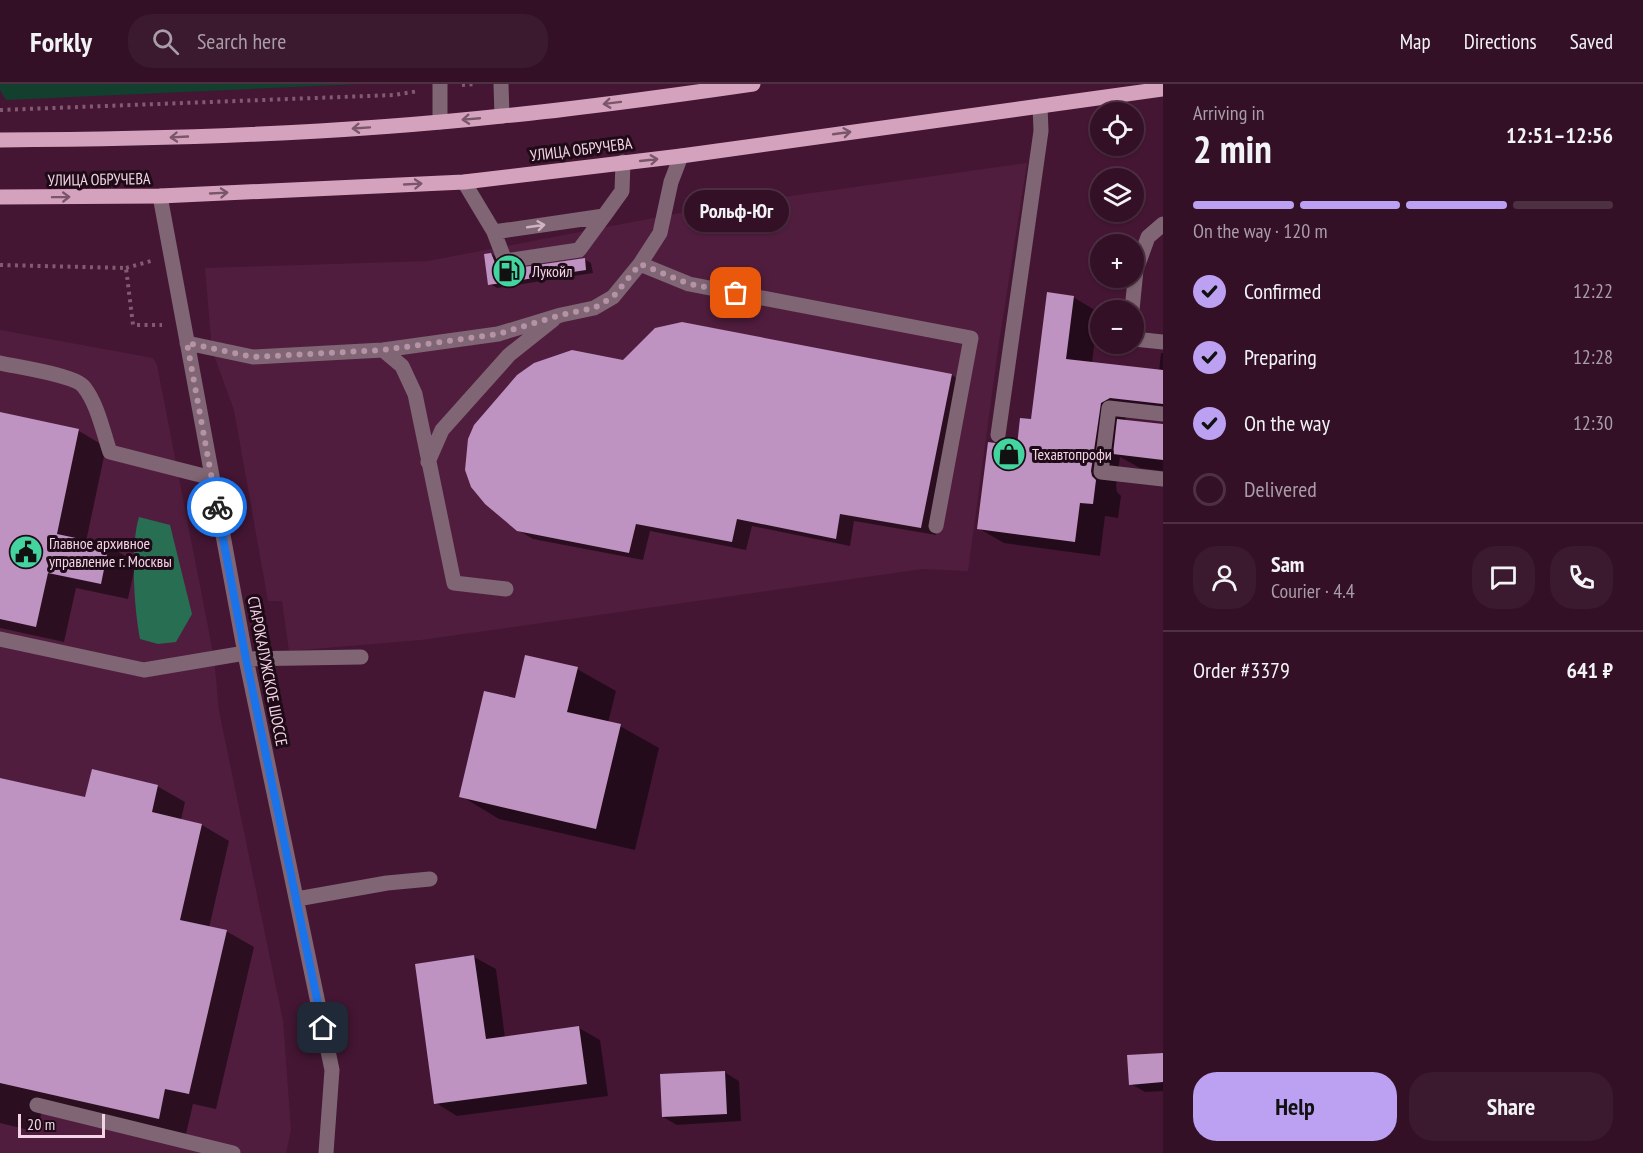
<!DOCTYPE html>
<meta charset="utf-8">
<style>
body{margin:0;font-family:"PT Sans Narrow",sans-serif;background:#3b192e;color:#f1f3f6;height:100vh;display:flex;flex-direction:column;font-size:22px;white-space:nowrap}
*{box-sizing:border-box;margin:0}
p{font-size:20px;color:#a99da7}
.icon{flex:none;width:33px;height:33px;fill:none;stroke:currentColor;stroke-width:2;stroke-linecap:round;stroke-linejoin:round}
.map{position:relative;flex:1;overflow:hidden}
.panel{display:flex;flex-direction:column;background:#331026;width:480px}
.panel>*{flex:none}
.buttons{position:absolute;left:1090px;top:18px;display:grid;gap:12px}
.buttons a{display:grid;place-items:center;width:54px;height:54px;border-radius:50%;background:#331026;box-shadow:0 2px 4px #0004,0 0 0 2px #4e3043;font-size:30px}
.scale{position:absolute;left:18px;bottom:15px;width:87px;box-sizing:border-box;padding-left:6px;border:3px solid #f3d4e4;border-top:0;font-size:16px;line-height:21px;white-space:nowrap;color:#f3d4e4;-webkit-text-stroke:4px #1f0b17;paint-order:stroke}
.pin{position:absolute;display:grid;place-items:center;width:51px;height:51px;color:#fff;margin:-26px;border-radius:12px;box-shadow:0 3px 9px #0006}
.courier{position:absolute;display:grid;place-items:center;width:60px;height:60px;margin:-30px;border:4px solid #1a73e8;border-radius:50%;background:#fff;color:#222;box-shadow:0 2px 8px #0007}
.bubble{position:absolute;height:42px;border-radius:21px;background:#331026;box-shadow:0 2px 4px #0004,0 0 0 2px #4e3043;font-size:20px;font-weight:700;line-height:42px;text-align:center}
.summary em{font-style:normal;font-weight:700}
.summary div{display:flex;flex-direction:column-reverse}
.summary{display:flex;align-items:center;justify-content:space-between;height:102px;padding:0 30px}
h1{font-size:39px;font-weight:700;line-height:45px}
.bar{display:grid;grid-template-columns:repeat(4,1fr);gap:9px 6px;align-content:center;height:72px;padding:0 30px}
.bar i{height:8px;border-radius:4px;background:#4e3043}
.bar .selected{background:#bca0f2}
.bar p{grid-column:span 4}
.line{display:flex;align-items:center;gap:15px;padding:0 30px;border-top:2px solid #4e3043}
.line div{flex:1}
.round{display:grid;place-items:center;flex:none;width:63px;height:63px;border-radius:24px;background:#3b192e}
ol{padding:0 30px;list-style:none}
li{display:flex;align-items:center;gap:18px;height:66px}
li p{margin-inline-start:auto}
li .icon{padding:6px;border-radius:50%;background:#bca0f2;color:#111;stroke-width:4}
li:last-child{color:#a99da7}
li i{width:33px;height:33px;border:3px solid #4e3043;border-radius:50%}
.button{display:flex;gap:12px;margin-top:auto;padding:12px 30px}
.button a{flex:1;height:69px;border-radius:24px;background:#bca0f2;color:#111;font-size:24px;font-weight:700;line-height:69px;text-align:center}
.button a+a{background:#3b192e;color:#f1f3f6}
header{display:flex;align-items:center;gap:36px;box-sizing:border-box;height:84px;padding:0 30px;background:#331026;border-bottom:2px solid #4e3043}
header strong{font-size:28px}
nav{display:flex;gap:33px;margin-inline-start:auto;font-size:21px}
.search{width:420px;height:54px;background:#3b192e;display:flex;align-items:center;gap:15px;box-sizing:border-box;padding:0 21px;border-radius:24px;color:#a99da7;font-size:22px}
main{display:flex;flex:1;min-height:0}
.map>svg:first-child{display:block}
.built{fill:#511d3e}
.green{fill:#123f2e}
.forest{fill:#276e53}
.shadow{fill:#0007}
.building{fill:#be92c1}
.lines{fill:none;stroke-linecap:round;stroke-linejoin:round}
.path{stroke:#825a72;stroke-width:4;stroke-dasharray:3 4.5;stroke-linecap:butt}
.minor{stroke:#806674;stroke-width:15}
.major{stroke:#d5a2be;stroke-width:15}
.oneway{stroke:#7a566a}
.oneway2{stroke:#d0b3c2}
.done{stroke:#b692a6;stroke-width:6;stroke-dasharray:0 10.8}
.route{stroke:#1a73e8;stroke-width:8}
.labels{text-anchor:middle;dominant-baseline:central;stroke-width:6;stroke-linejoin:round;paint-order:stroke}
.street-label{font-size:16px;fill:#f3d4e4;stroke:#1f0b17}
.poi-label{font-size:16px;fill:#f3d4e4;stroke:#1f0b17;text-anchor:start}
</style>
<header>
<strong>Forkly</strong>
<div class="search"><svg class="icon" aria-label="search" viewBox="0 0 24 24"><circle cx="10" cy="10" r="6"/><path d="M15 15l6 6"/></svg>Search here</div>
<nav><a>Map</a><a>Directions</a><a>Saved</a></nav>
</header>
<main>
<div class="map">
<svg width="1163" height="1069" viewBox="0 0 1163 1069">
<rect width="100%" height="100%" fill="#441633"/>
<!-- built -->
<path class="built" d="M1027 79 998 265 968 487 922 485 421 556 289 567 282 517H268L234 326 212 266 205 184 428 177 711 123Z
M0 246 153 274 157 281 214 574 219 627 283 937 291 1046 286 1069H0Z"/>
<!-- green -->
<path class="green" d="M0 0H362L6 16 0 6Z"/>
<!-- forest -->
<path class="forest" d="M139 433 170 441 192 530 176 558 158 560 140 555C134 525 130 462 139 433Z"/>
<!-- shadow -->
<path class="shadow" d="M491 170 498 174 503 186 584 175 591 179 593 189 497 204 490 200Z
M1073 213 1098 228 1092 279 1159 287 1161 269H1163V331L1127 332 1124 337 1163 341V387L1140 384 1120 373 1116 402 1117 408 1121 412 1118 434 1105 432 1100 472 1004 459 978 444 1032 337Z
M682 239 952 291 966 300 936 451 854 437 850 462 752 442 746 466 650 447 643 476 533 455 518 446 623 277Z
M0 330 79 347 106 363 86 458 108 462 136 478 128 515 76 504 64 558 0 544Z
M577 585 616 607 608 639 620 642 659 664 635 766 499 735 461 712 516 616Z
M0 695 86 715 157 702 185 718 181 736 202 741 229 757 209 844 226 847 254 863 216 1025 193 1020 186 1050 44 1018 37 1048 0 1039Z
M474 873 496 885 505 954 579 944 600 956 608 1012 457 1032 436 1019Z
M1163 970V1007L1145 1008 1131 1000Z
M724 988 739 997 741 1037 677 1041 663 1033Z"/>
<!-- building -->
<path class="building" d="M491 169 496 181 503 186 585 174 586 186 488 201 484 170Z
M1047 208 1074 212 1066 275 1163 286V320L1110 314 1101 319 1091 387 1092 392 1096 396 1093 420 1080 419 1075 458 977 445 988 358 1017 362 1020 334 1031 335Z
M682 238 952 290 921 444 840 430 836 455 737 435 732 458 636 440 629 469 517 447 485 420 471 403 465 386 468 355 474 341 517 291 534 279 572 266 623 276 655 244Z
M0 328 79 345 57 450 109 461 101 500 48 489 36 543 0 535Z
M1117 335 1163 340V376L1113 370Z
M525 571 578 583 567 628 621 640 596 745 459 713 484 607 515 614Z
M92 685 158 701 152 728 202 740 180 836 227 846 189 1010 165 1005 159 1035 0 999V694L85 713Z
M474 871 486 955 579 942 587 1000 434 1020 415 880Z
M1163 969V998L1129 1001 1127 971Z
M725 987 727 1030 662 1033 660 990Z"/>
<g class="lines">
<!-- path -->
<path class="path" d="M462 1 475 0
M0 26 394 11 419 7
M0 181 126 184 133 241H162
M126 184 151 177"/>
<!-- minor -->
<path class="minor" d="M501 0 502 32
M440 38V0
M464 98 494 148 604 132 622 107 623 78
M160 112 246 575 332 986 326 1069
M494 148 505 177 579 166 604 132
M640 180 689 200 971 254 936 442
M1132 226 1136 186 1148 153 1163 140
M1134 255 1163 258
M187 259 253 273 383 266 498 250 561 231 594 224 613 213 640 180 660 149 671 98 681 72
M383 266 402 282 415 310 454 499 506 505
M0 279C17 283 75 291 84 303 98 321 103 348 110 368L212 394
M1163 330 1109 324 1101 388 1163 395
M998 351 1041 47 1040 22
M428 378 442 346 509 271 553 236
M0 555 144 586 245 569
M246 575 361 573
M297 815 387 799 430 795
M37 1021 233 1069"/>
<!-- major -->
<path class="major" d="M0 56C168 55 335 50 502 32 586 24 670 12 753 0
M0 113 160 112 464 98 681 72 1163 5"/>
</g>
<!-- one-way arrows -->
<defs><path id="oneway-shaft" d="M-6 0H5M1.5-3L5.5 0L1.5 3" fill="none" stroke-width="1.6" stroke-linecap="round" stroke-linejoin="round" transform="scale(1.5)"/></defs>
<g class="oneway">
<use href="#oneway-shaft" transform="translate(612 19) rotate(173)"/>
<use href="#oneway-shaft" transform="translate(471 35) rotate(175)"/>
<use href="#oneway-shaft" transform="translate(361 44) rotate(176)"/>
<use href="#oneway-shaft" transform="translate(842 49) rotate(-8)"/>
<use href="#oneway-shaft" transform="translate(179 53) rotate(177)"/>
<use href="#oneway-shaft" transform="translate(649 76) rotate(-6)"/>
<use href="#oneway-shaft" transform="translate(413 100) rotate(-3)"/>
<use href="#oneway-shaft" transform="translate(219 109) rotate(-3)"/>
<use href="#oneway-shaft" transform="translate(61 113) rotate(-1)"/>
</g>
<use class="oneway2" href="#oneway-shaft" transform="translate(536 142) rotate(-8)"/>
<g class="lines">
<!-- done -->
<path class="done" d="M217 423 187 259 253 273 383 266 498 250 561 231 594 224 613 213 640 180 689 200 736 209"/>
<!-- route -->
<path class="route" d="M217 423 246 575 323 944"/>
</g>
<!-- icons -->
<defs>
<symbol id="fuel-disc" viewBox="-11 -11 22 22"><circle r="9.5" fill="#43d4a0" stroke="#1f0b17"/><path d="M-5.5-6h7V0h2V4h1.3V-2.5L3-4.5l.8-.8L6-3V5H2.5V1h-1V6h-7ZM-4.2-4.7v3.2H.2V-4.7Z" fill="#111"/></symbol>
<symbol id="shop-disc" viewBox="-11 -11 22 22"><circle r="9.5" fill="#43d4a0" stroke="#1f0b17"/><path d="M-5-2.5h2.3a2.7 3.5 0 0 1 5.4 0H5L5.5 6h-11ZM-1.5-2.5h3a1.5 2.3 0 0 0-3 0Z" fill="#111"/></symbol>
<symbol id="civic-disc" viewBox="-11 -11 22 22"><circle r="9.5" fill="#43d4a0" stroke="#1f0b17"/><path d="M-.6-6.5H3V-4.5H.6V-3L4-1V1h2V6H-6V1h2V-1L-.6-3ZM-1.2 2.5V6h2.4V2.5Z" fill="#111"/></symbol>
</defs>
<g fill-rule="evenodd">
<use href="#fuel-disc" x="490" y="168" width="38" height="38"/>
<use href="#shop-disc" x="990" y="351" width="38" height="38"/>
<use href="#civic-disc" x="7" y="449" width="38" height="38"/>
</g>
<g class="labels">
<!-- street labels -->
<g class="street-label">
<text transform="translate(581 65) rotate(-7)">УЛИЦА ОБРУЧЕВА</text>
<text transform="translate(99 95) rotate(-1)">УЛИЦА ОБРУЧЕВА</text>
<text transform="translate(268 587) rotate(79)">СТАРОКАЛУЖСКОЕ ШОССЕ</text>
</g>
<!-- poi labels -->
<g class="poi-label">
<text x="532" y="187">Лукойл</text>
<text x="1032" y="370">Техавтопрофи</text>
<text x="49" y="459">Главное архивное<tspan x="49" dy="18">управление г. Москвы</tspan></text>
</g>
</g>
</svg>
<div class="buttons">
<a><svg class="icon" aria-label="locate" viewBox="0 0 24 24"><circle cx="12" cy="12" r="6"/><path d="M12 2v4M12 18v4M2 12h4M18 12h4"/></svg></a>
<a><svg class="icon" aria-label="layers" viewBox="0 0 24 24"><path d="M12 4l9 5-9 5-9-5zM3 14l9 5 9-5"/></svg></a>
<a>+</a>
<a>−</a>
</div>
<div class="scale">20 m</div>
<div class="pin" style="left:736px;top:209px;background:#ea580c"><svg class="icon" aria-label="bag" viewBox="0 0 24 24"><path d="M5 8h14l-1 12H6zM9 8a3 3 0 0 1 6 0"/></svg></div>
<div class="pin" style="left:323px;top:944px;background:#1f2937"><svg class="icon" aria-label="home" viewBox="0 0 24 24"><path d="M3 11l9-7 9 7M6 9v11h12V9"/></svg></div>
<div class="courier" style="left:217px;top:423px"><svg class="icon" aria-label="bike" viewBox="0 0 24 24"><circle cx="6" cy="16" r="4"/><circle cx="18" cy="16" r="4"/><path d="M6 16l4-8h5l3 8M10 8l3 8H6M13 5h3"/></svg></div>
<div class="bubble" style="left:684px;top:106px;width:105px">Рольф-Юг</div>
</div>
<section class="panel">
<div class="summary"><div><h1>2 min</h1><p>Arriving in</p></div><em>12:51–12:56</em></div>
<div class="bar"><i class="selected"></i><i class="selected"></i><i class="selected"></i><i></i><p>On the way · 120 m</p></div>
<ol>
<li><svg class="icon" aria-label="check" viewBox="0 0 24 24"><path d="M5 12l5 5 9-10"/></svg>Confirmed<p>12:22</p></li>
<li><svg class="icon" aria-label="check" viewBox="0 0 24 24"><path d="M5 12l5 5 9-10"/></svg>Preparing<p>12:28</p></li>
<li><svg class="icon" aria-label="check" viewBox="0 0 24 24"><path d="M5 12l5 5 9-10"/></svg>On the way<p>12:30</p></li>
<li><i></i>Delivered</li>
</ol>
<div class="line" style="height:108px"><a class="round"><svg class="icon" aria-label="person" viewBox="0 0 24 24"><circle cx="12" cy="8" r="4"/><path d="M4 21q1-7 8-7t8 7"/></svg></a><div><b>Sam</b><p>Courier · 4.4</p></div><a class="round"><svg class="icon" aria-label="chat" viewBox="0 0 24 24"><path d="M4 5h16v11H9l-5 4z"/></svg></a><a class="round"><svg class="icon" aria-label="phone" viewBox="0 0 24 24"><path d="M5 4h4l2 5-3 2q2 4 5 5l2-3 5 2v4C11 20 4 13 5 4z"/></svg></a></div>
<div class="line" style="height:78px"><div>Order #3379</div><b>641 ₽</b></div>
<div class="button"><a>Help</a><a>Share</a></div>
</section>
</main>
